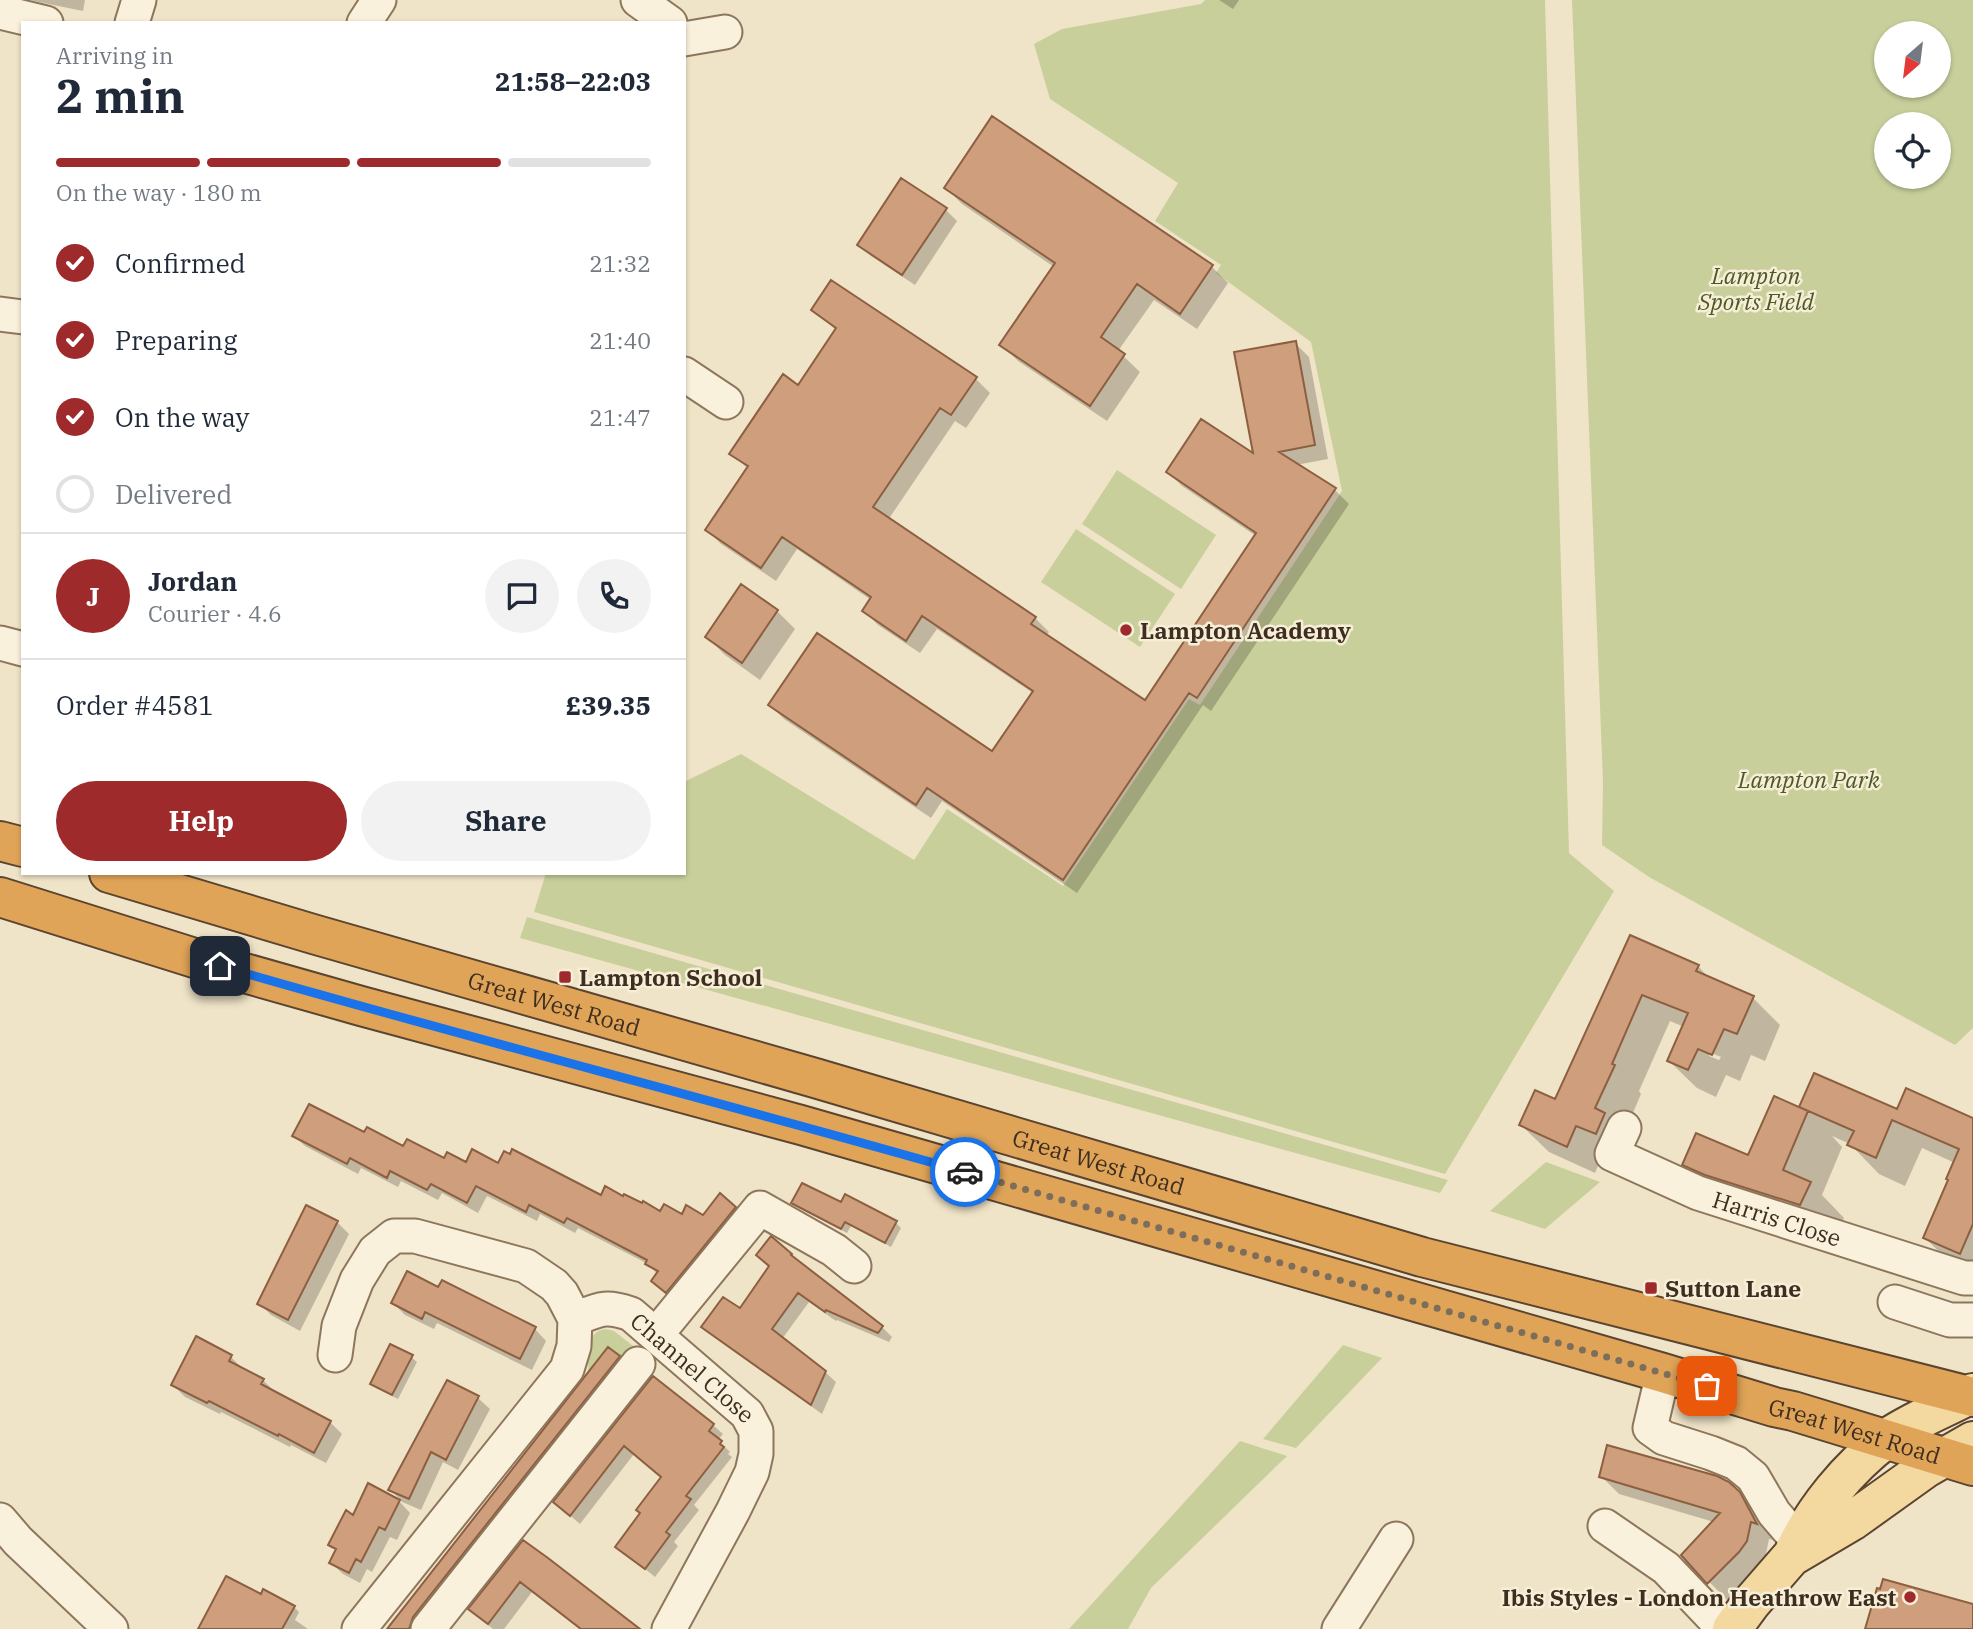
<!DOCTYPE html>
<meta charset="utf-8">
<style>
body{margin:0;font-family:"IBM Plex Serif",serif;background:#f2f2f3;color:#1f2937;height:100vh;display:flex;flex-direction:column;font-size:26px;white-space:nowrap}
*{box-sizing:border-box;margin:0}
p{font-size:23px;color:#747a83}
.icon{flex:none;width:38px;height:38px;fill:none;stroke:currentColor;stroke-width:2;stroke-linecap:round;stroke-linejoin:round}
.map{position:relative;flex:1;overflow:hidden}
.details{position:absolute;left:21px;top:21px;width:665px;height:854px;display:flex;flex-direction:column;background:#fff;border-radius:0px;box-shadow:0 2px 5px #0004}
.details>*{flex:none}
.needle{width:46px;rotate:208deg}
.fabs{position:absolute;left:1874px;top:21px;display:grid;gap:14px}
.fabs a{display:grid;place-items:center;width:77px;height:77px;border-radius:50%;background:#fff;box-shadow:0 2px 5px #0004;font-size:35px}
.pin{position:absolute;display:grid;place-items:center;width:60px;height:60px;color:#fff;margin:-30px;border-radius:14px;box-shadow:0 4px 10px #0006}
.courier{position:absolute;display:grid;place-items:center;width:70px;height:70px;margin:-35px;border:5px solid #1a73e8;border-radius:50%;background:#fff;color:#222;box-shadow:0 2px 9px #0007}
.overview em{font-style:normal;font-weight:800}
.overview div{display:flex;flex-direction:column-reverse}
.overview{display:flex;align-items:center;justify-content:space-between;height:119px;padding:0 35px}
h1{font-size:46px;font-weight:800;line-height:52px}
.bar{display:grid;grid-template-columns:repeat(4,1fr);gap:10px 7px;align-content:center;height:84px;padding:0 35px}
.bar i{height:9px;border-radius:5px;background:#e0e1e3}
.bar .selected{background:#9e2a2b}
.bar p{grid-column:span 4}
.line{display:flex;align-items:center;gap:18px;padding:0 35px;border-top:2px solid #e0e1e3}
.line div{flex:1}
.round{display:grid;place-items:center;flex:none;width:74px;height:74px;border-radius:37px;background:#f2f2f3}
ol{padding:0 35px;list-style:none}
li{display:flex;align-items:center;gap:21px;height:77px}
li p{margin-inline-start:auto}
li .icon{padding:7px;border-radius:50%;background:#9e2a2b;color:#fff;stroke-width:4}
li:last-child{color:#747a83}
li i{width:38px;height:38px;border:4px solid #e0e1e3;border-radius:50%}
.button{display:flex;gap:14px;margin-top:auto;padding:14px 35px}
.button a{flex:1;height:80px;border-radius:42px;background:#9e2a2b;color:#fff;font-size:28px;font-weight:800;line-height:80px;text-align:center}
.button a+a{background:#f2f2f3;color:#1f2937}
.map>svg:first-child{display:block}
.green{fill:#c9cf9b;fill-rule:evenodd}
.shadow{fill:#0003;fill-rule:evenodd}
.building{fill:#cf9f7d;stroke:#8d5f41;stroke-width:2}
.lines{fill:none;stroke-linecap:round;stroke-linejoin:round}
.minor-casing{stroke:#8d765c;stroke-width:37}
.major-casing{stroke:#5b4430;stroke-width:42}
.highway-casing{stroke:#5b4430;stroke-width:42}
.minor{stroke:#faf1dc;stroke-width:33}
.major{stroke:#f3d9a0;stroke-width:38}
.highway{stroke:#e0a458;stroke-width:38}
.done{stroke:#7c6e5b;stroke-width:7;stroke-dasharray:0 12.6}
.route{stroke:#1a73e8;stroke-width:9}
.poi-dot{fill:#9e2a2b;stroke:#f7eed8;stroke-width:2.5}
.labels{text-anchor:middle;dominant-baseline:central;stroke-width:5;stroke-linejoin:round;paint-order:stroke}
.park-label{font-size:23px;font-style:italic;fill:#4d5a26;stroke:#f7eed8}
.poi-label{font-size:23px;font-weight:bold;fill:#3d2e20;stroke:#f7eed8;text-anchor:start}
.street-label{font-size:23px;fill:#3d2e20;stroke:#f7eed8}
</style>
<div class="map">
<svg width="1973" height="1629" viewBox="0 0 1973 1629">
<rect width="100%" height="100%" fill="#f0e4c8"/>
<!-- green -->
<path class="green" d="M1205 0H1545L1569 853 1614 891 1445 1174 534 912 546 873H684V782L741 754 914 860 947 809 1063 886 1189 699 1200 705 1342 491 1311 342 1216 273 1221 265 1155 221 1178 183 1050 99 1034 44 1062 29 1201 4Z
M1572 0H1973V1028L1955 1045 1649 877 1602 845 1603 782ZM1886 33H1939V86H1886ZM1886 124H1939V177H1886Z
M1117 470 1216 535 1181 589 1082 524Z
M1076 529 1175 594 1140 647 1041 582Z
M527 917 1448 1180 1440 1193 520 938Z
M1546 1162 1600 1182 1545 1229 1490 1211Z
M605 1329 614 1331 637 1349 627 1361 608 1347 588 1373C589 1356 584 1333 605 1329Z
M1343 1345 1382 1358 1296 1448 1263 1439Z
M1240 1441 1287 1456 1151 1588 1128 1629H1069Z"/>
<!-- shadow -->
<path class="shadow" d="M29 0H85L83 11Z
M1219 0H1239L1233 9Z
M946 188 1212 267 1228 283 1197 329 1154 300 1118 351 1140 372 1107 421 1018 361 1002 345 1054 267 962 204Z
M946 210 957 221 915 285 871 256 859 245Z
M813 310 976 379 990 393 966 428 955 421 888 520 1035 618 1049 632 1046 636 1146 703 1256 536 1182 486 1168 472 1255 457 1295 343 1309 357 1328 459 1296 465 1335 490 1349 504 1211 711 1203 705 1077 893 942 801 931 818 784 719 770 705 993 753 1033 693 937 629 920 653 878 625 864 611 871 600 797 549 776 581 721 544 707 530 748 469 731 453 798 387 836 330Z
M777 611 795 629 760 680 725 655 707 637Z
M1631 937 1698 966 1710 979 1753 998 1780 1025 1765 1061 1751 1055 1740 1081 1726 1075 1716 1097 1697 1088 1669 1061 1684 1027 1670 1021 1639 1091 1641 1094 1624 1134 1604 1152 1595 1173 1549 1152 1521 1125 1555 1101ZM1709 1052 1721 1057 1719 1060 1709 1056Z
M1801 1106 1897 1111 1973 1120V1275L1955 1267 1925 1238 1950 1181 1955 1163 1922 1148 1905 1186 1879 1174 1850 1144 1832 1136 1842 1147 1822 1195 1844 1218 1835 1239 1719 1199 1684 1164 1749 1157 1807 1112Z
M364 1135 444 1161 499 1165 601 1197 661 1213 704 1217 735 1208 746 1219 677 1302 653 1281 658 1275 648 1264 578 1228 575 1233 540 1214 537 1221 487 1196 478 1213 442 1193 438 1200 401 1181 398 1187 361 1168 358 1174 305 1146 294 1136Z
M793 1203 842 1205 895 1222 901 1228 891 1247 851 1226 847 1233 799 1208Z
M307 1208 337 1222 349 1234 300 1331 271 1315 259 1303Z
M771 1239 802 1266 882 1327 892 1337 889 1342 837 1320 836 1321 809 1302 782 1339 825 1372 836 1382 822 1414 714 1337 704 1327 740 1310 770 1267Z
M439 1290 535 1329 546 1341 532 1370 437 1323 434 1329 405 1315 393 1303Z
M197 1339 231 1357 243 1369 263 1380 275 1392 330 1422 342 1434 326 1463 291 1445 290 1447 221 1412 220 1414 185 1397 173 1385Z
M411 1357 417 1362 398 1399 378 1389 373 1383Z
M619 1357 624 1363 415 1629H389Z
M653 1379 713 1425 723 1434 718 1440 730 1452 728 1454 732 1457 694 1505 699 1510 674 1542 678 1546 655 1577 617 1546 642 1514 662 1477 634 1454 580 1524 565 1511Z
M448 1382 478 1398 490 1409 458 1470 443 1462 421 1510 402 1502 391 1490Z
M1601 1476 1728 1484 1757 1512 1773 1540 1769 1539 1765 1559 1757 1570 1727 1600 1683 1555 1714 1522 1619 1494Z
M399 1501 410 1513 397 1540 390 1537 372 1572 367 1569 360 1583 343 1574 331 1563 337 1551 330 1545 354 1517Z
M524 1542 635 1629H579L532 1592 504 1629H493L482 1620 470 1609Z
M261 1596 294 1607 299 1612 295 1620 308 1629H200Z"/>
<!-- building -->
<path class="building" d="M992 116 1213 265 1180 314 1137 284 1101 337 1125 354 1090 406 999 345 1055 263 944 188Z
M901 178 947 208 902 275 857 245Z
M831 280 977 377 951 415 940 408 873 507 1036 617 1031 624 1145 700 1256 533 1166 472 1201 419 1253 453 1234 352 1296 341 1315 445 1279 452 1336 488 1197 698 1189 693 1063 880 927 788 916 805 768 705 817 633 992 751 1033 691 922 616 906 641 862 611 871 597 782 537 761 568 705 530 748 466 729 454 783 374 798 385 836 328 811 310Z
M741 584 778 610 742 663 705 637Z
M1630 935 1699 965 1696 971 1754 996 1737 1034 1724 1029 1712 1055 1698 1049 1688 1070 1667 1061 1688 1013 1642 995 1612 1064 1615 1065 1595 1108 1605 1113 1596 1134 1576 1126 1567 1147 1519 1125 1535 1090 1555 1099Z
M1814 1073 1897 1109 1906 1088 1973 1118V1224L1960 1254 1923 1238 1948 1180 1946 1179 1959 1149 1892 1120 1876 1158 1847 1145 1854 1131 1799 1107Z
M1774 1096 1808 1111 1783 1170 1811 1182 1800 1205 1705 1175 1682 1165 1696 1133 1748 1155Z
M309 1104 364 1132 367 1127 403 1146 407 1139 444 1158 447 1152 466 1162 472 1149 498 1163 504 1151 510 1154 512 1149 601 1195 605 1186 623 1196 624 1194 642 1203 643 1201 660 1211 664 1204 682 1214 686 1205 703 1215 720 1193 736 1207 666 1293 651 1281 658 1271 645 1264 647 1260 567 1218 564 1223 529 1205 526 1212 476 1186 467 1203 431 1184 427 1190 390 1171 387 1178 350 1158 347 1164 292 1136Z
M802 1183 841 1202 845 1194 897 1221 885 1243 845 1222 841 1229 791 1203Z
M306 1205 338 1221 288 1320 257 1304Z
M771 1236 792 1254 791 1255 883 1326 878 1333 826 1310 825 1312 798 1293 772 1329 826 1371 811 1405 701 1327 723 1297 740 1308 769 1266 756 1255Z
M407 1271 438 1287 442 1280 536 1327 520 1359 425 1312 422 1319 391 1303Z
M196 1336 232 1355 229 1361 264 1379 261 1384 331 1421 314 1453 279 1434 278 1436 209 1401 207 1403 171 1385Z
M390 1344 413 1355 392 1395 370 1384Z
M608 1347 620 1356 413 1617 409 1629H387Z
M653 1376 714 1424 709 1431 722 1441 720 1444 724 1447 686 1496 691 1499 666 1532 670 1535 645 1569 615 1547 640 1513 636 1510 661 1477 624 1446 570 1516 553 1502Z
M447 1380 479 1396 446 1460 431 1452 409 1499 388 1490Z
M1607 1445 1717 1476 1729 1482 1740 1492 1757 1524 1751 1522 1747 1541 1739 1552 1707 1584 1681 1555 1720 1513 1599 1477Z
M368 1483 400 1500 385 1530 379 1527 361 1562 356 1559 349 1573 329 1563 336 1549 328 1545 346 1510 353 1515Z
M523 1540 548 1558 640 1629H581L520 1582 488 1624 468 1609Z
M226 1576 261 1594 263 1589 295 1606 282 1629H198Z
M1883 1579 1973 1604V1629H1865L1877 1588 1880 1589Z"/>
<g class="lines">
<defs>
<g id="minor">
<path d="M638 0 670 23"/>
<path d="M0 12 46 23"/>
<path d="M132 23 139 0"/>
<path d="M364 23 379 0"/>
<path d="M684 39 725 32"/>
<path d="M0 314 23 317"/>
<path d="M684 374 726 402"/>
<path d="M0 643 23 649"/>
<path id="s1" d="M1624 1128 1612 1154 1698 1193 1964 1278H1973"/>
<path d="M1895 1302 1950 1320H1973"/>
<path id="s2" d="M575 1319C600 1309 605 1305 631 1314L747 1414 756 1431V1454L752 1472 733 1511 669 1629"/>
<path d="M656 1335 760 1208 834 1250 854 1266"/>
<path d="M335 1355 339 1326 357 1280 375 1251 394 1236H415L526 1266 554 1285 562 1294 575 1319 574 1346 567 1369 359 1629"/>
<path d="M1663 1373 1650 1428 1664 1438 1711 1453 1736 1463 1753 1477 1774 1513 1805 1549"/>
<path d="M0 1520 18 1541 111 1629"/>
<path d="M1605 1526 1666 1568 1724 1629"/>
<path d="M428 1629 638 1364"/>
<path d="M1339 1629 1396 1539"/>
</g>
<path id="major" d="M1794 1552C1814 1509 1848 1468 1886 1439 1911 1421 1946 1408 1973 1393
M1732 1629 1751 1603 1791 1557 1852 1521 1926 1468 1973 1441"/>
<g id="highway">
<path d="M0 841 23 847"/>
<path id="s3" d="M109 873 313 934 815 1078 1422 1257 1973 1397"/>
<path id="s4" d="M0 897 220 966 361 1006 801 1125 1663 1373 1774 1407 1793 1411 1973 1466"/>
</g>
</defs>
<!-- minor casing -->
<use href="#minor" class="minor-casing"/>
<!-- major casing -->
<use href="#major" class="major-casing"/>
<!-- highway casing -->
<use href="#highway" class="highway-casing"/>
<!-- minor -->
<use href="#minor" class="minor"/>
<!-- major -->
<use href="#major" class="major"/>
<!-- highway -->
<use href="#highway" class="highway"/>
</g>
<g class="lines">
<!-- done -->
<path class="done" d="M965 1172 1707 1386"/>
<!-- route -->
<path class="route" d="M220 966C467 1038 718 1101 965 1172"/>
</g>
<!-- markers -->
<g class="poi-dot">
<circle cx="1126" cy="630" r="7"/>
<rect x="558" y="970" width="14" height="14" rx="3.5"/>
<rect x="1644" y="1281" width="14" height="14" rx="3.5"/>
<circle cx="1910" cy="1597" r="7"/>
</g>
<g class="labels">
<!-- park labels -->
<g class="park-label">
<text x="1756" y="275">Lampton<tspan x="1756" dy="26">Sports Field</tspan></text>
<text x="1809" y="779">Lampton Park</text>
</g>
<!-- poi labels -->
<g class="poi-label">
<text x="1140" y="630">Lampton Academy</text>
<text x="579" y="977">Lampton School</text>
<text x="1665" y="1288">Sutton Lane</text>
<text x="1896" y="1597" text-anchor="end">Ibis Styles - London Heathrow East</text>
</g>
<!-- street labels -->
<g class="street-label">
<text stroke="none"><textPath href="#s3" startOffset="464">Great West Road</textPath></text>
<text stroke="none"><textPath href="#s3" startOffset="1031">Great West Road</textPath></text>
<text stroke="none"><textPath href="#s1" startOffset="206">Harris Close</textPath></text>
<text stroke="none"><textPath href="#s2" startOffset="140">Channel Close</textPath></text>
<text stroke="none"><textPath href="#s4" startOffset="1930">Great West Road</textPath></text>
</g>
</g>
</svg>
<div class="fabs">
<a><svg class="needle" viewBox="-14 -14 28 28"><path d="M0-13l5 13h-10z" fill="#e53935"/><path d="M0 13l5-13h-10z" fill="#747a83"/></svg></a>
<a><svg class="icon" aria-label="locate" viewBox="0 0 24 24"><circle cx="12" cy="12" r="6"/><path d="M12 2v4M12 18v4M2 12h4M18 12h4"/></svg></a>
</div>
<div class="pin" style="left:1707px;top:1386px;background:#ea580c"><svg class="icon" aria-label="bag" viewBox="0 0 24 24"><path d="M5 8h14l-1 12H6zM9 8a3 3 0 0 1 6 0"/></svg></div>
<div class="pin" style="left:220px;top:966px;background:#1f2937"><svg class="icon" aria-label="home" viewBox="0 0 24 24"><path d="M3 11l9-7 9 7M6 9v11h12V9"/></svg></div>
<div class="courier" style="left:965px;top:1172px"><svg class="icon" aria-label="car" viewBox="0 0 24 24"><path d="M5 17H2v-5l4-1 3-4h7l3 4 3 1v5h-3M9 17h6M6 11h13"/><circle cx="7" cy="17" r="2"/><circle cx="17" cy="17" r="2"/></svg></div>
<section class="details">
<div class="overview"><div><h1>2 min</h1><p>Arriving in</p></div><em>21:58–22:03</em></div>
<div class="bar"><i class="selected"></i><i class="selected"></i><i class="selected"></i><i></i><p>On the way · 180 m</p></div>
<ol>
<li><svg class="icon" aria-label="check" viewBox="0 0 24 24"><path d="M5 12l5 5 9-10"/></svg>Confirmed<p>21:32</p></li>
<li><svg class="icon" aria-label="check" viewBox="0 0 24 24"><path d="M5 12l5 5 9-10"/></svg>Preparing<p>21:40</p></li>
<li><svg class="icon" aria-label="check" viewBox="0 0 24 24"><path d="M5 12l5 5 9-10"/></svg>On the way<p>21:47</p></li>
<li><i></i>Delivered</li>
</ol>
<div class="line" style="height:126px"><b class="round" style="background:#9e2a2b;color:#fff">J</b><div><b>Jordan</b><p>Courier · 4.6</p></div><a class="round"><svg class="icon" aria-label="chat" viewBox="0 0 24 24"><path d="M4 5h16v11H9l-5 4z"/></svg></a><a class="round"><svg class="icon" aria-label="phone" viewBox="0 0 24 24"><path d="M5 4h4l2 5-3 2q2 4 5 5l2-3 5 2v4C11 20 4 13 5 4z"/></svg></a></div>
<div class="line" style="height:91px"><div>Order #4581</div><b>£39.35</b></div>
<div class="button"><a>Help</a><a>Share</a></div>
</section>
</div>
